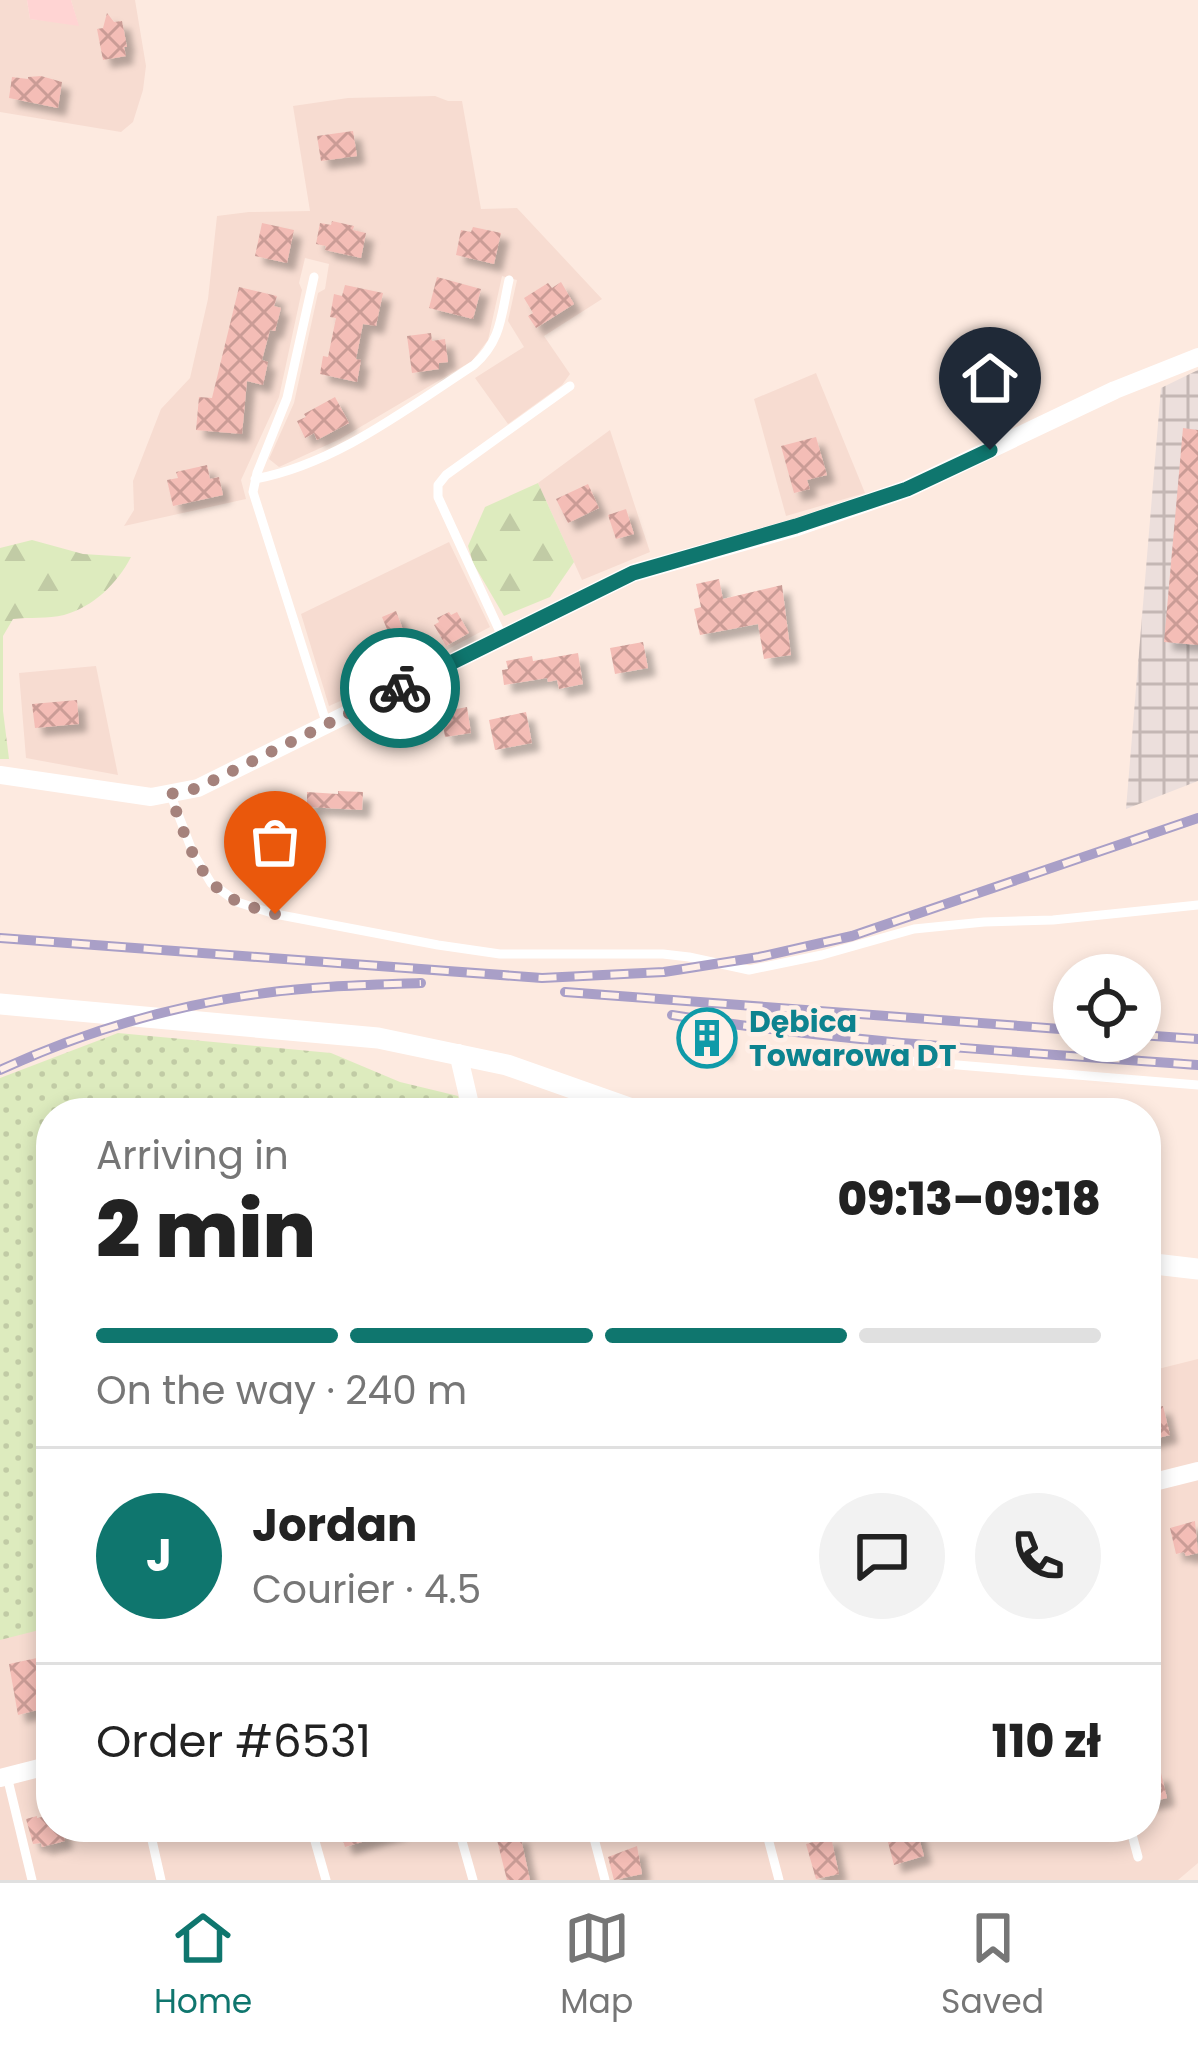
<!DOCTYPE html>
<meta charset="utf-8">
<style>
body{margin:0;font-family:Poppins,sans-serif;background:#f2f2f2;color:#222;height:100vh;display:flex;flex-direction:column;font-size:45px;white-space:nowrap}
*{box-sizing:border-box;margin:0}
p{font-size:39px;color:#767676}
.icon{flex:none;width:66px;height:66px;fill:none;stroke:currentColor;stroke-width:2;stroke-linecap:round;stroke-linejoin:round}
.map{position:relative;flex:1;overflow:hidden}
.sheet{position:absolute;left:36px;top:1098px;width:1125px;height:744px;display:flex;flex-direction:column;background:#fff;border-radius:48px;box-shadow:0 6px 18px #0003}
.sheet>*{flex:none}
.tools{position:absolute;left:1053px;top:954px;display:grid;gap:24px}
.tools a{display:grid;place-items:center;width:108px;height:108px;border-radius:50%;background:#fff;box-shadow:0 6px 18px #0003;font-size:60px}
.pin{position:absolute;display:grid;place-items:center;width:102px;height:102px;color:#fff;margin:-123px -51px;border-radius:50% 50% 50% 0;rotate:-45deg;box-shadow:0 0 12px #0007}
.pin .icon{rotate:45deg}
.courier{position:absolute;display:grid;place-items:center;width:120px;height:120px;margin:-60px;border:9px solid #0f766e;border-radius:50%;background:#fff;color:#222;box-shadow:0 3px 15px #0007}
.summary em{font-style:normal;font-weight:800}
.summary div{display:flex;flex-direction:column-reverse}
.summary{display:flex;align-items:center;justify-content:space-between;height:204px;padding:0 60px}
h1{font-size:78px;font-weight:800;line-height:90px}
.bar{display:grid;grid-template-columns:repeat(4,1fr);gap:18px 12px;align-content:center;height:144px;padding:0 60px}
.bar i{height:15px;border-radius:9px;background:#e0e0e0}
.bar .on{background:#0f766e}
.bar p{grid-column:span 4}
.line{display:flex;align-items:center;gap:30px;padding:0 60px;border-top:3px solid #e0e0e0}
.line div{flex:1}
.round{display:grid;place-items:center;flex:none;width:126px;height:126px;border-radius:63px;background:#f2f2f2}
.dock{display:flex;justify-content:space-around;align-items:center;height:168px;border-top:3px solid #e0e0e0;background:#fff;font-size:33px;color:#767676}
.dock a{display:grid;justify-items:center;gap:6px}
.dock .on{color:#0f766e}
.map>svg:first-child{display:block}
.residential{fill:#f7dcd1}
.commercial{fill:#ffd4d3}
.industrial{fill:url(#industrial-grid)}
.green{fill:url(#green-dots)}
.forest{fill:url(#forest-firs)}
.building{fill:url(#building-cross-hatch);filter:url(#shadow)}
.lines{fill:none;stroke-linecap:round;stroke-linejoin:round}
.service{stroke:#fff;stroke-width:9}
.minor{stroke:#fff;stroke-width:18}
.tertiary{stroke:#fff;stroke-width:21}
.rail-casing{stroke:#a99fc7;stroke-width:10}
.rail{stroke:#ffefe7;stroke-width:6;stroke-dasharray:18;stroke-linecap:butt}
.done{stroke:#a5827c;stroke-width:12;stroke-dasharray:0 21.6}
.route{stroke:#0f766e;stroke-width:15}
.labels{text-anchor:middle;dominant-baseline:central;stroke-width:9;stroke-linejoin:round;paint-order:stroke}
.culture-label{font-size:30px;font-weight:bold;fill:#0d838f;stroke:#ffefe7;text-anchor:start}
</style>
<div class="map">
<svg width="1198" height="1880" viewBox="0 0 1198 1880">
<defs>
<pattern id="industrial-grid" width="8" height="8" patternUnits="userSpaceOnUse" patternTransform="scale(3)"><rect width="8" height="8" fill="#ecdfdc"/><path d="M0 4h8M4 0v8" fill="none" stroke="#c4b7b4"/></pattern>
<pattern id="green-dots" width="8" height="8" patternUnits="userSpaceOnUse" patternTransform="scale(3)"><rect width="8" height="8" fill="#ddebbe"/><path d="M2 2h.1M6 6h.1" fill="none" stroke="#c1cba5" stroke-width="1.8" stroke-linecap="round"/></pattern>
<pattern id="forest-firs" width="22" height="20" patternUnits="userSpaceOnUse" patternTransform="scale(3)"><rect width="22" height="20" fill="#ddebbe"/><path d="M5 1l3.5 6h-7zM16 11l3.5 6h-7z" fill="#c1cba5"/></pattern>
<pattern id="building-cross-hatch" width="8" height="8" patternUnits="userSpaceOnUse" patternTransform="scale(3)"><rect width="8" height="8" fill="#f4bdb6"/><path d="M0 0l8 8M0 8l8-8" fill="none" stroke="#ca9c96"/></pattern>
<filter id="shadow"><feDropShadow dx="8" dy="8" stdDeviation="3" flood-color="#0004"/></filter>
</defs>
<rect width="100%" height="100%" fill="#fdeae0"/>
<!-- residential -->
<path class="residential" d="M0 0H27L30 19 78 24 71 0H135L146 66 143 90 133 122 121 132 0 112Z
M435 96 448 101H462L481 209 517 208 602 299 544 336 570 374 562 385 508 424 475 378 524 347 508 321 517 280 502 276 488 340 472 361 340 439 279 467 269 459 294 403 318 293 325 289 329 264 305 258 299 283 302 290 279 397 241 480 246 499 124 526 134 510 133 481 161 409 190 378 208 299 217 216 249 212 310 211 293 106 348 98Z
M816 373 865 493 786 516 754 399Z
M610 430 650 552 582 580 538 483Z
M449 542 490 627 401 674 329 706 301 614Z
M96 666 118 775 26 758 19 673Z
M1198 1359V1863L1178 1880H0V1606L51 1594V1827H1146V1372Z"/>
<!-- commercial -->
<path class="commercial" d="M27 0H71L79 26 30 19Z"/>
<!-- industrial -->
<path class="industrial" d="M1198 370V781L1126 809 1161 388Z"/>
<!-- green -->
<path class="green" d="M118 1033 331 1053 400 1082 458 1096 462 1113H51V1627L0 1640V1078Z"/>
<!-- forest -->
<path class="forest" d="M538 483 574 562 550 597 504 616 473 563 468 546 485 507Z
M32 540 83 554 131 557C117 584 93 607 64 615 48 619 29 617 13 619L3 636V711L9 759H0V548Z"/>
<!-- building -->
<path class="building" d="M107 13 114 22 122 21 127 47H124L126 56 103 60 97 29 103 28Z
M41 76 62 82 58 108 9 98 12 77 28 79V77Z
M353 131 357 156 321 161 317 136Z
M332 221 354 226 353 230 366 233 361 258 325 250 326 246 316 244 320 223 331 225Z
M262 223 294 230 287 263 255 256Z
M473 227 501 233 494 264 456 255 461 230 471 232Z
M437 277 481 289 473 319 429 308Z
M561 282 574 304 536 328 528 316 533 313 524 298 548 283 552 288Z
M345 285 383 293 376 326 363 324 356 359 361 360 357 382 320 374 323 356 328 357 336 318 330 317 334 294 342 296Z
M239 287 277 296 274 306 281 308 275 331 270 330 262 360 268 362 263 385 247 381 242 434 196 430 199 397 212 398Z
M431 333 432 341 445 339 448 362 439 363V369L412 373 407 336Z
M335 397 349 423 317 440 314 433 305 438 297 421 306 417 304 414Z
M1183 428 1198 430V645L1164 642Z
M816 437 827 475 807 480 810 489 794 493 781 446Z
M207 465 210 479 219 477 223 495 173 506 167 480 178 478 176 472Z
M588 484 599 508 568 523 556 499Z
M626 509 634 534 616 539 608 515Z
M719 579 723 599 782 585 791 655 764 659 758 624 700 635 694 609 701 607 696 584Z
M396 611 411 651 398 656 382 617Z
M449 612 451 615 457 612 469 633 446 646 434 625 439 622 437 618Z
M643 642 648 668 615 674 610 648Z
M578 653 583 684 559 689 557 680 548 682 547 678 504 685 502 670 508 669 506 661 532 656 533 661Z
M77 700 79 724 35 728 32 704Z
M467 707 471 733 445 737 441 712Z
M526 712 532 743 495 750 489 720Z
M338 791 363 792 362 810 307 807V792L338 794Z
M689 1026 727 1031 725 1052 686 1047Z
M1163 1406 1170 1435 1146 1441V1410Z
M1195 1521 1198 1553 1186 1556 1184 1552 1176 1554 1170 1528Z
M37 1658 49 1707 18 1715 9 1664Z
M1161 1773 1167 1798 1146 1803V1777Z
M37 1816V1818L47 1816 51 1817V1827H62L65 1841 42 1847 41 1843 33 1844 26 1819Z
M339 1827H398L399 1831 345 1847Z
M884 1827H916L924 1856 894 1865Z
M520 1834 530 1880H507L497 1840Z
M831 1837 839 1874 816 1879 806 1844Z
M637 1846 642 1874 614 1880 608 1857Z"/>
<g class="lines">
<!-- service -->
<path class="service" d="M314 277 287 398 257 473 253 492 327 725
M255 479C336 464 406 409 474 365 502 340 501 315 509 280
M502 636 438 497V485L446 475 570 386
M170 793 193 853 211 883 237 902 275 914 438 945 500 954H663L689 957 749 970 822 955 914 929 984 922 1053 920 1198 905
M752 1048 1198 1085
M7 1776 32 1880
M149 1827 161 1880
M164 1827 166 1834
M311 1827 326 1880
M458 1827 473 1880
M591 1827 605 1880
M765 1827 779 1880
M1130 1827 1138 1857"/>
<!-- minor -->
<path class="minor" d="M0 775 151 797 198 788 633 573 797 527 907 489 1115 390 1198 357
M458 1053 472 1113
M1146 1484 1198 1471
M0 1778 51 1765"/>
<!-- tertiary -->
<path class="tertiary" d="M0 1004 378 1038 507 1065 643 1113
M1146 1263 1198 1269"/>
<defs>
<path id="rail" d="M0 938 542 978 664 972 759 957 852 936 1198 818
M565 992 1074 1030
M672 1015C846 1043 1022 1052 1198 1065
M1140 1035 1198 1039
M0 1070C83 1032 174 1005 265 993 316 986 369 985 421 983"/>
</defs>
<!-- rail casing -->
<use href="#rail" class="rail-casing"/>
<!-- rail -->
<use href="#rail" class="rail"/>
</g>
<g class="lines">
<!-- done -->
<path class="done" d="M275 914C263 910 250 907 239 902 196 883 185 834 170 794L198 788 400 688"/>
<!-- route -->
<path class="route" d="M400 688 633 573 796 526 907 489 990 450"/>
</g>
<!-- icons -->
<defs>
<symbol id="building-ring" viewBox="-11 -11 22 22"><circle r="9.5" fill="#ffefe7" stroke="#0f9aa8" stroke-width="1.5"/><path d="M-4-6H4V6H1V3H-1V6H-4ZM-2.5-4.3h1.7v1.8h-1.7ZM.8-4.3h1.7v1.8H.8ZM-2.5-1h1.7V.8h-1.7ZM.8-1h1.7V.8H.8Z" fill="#0f9aa8"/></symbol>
</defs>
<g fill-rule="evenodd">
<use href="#building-ring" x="674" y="1005" width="66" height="66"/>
</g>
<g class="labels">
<!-- culture labels -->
<g class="culture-label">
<text x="749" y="1021">Dębica<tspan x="749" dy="34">Towarowa DT</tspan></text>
</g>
</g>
</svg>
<div class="tools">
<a><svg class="icon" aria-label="locate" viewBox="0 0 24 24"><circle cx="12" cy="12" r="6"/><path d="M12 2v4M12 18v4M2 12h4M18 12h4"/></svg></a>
</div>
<div class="pin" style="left:275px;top:914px;background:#ea580c"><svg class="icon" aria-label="bag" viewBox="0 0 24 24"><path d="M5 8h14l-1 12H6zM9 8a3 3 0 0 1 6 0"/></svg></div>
<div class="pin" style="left:990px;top:450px;background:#1f2937"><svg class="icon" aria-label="home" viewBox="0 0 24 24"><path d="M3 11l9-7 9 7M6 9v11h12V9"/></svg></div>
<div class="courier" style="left:400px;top:688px"><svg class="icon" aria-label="bike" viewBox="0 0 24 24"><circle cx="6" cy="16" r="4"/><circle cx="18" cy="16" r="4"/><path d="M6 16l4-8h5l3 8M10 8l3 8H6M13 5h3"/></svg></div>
<section class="sheet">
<div class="summary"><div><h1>2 min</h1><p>Arriving in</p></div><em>09:13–09:18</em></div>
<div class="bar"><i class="on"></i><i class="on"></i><i class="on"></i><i></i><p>On the way · 240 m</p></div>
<div class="line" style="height:216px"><b class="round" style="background:#0f766e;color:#fff">J</b><div><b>Jordan</b><p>Courier · 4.5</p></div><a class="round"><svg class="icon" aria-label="chat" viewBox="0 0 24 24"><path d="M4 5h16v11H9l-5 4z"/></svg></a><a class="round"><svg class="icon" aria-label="phone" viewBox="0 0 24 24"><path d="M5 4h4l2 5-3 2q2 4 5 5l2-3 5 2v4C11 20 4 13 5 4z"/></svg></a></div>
<div class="line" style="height:156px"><div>Order #6531</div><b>110 zł</b></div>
</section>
</div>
<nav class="dock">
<a class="on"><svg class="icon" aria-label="home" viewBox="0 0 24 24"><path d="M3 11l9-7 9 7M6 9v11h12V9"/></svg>Home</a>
<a><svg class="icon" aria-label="map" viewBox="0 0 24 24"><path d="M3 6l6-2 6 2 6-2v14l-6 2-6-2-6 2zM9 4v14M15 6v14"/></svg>Map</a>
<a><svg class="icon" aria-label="saved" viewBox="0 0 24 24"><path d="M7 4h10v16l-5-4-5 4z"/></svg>Saved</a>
</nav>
